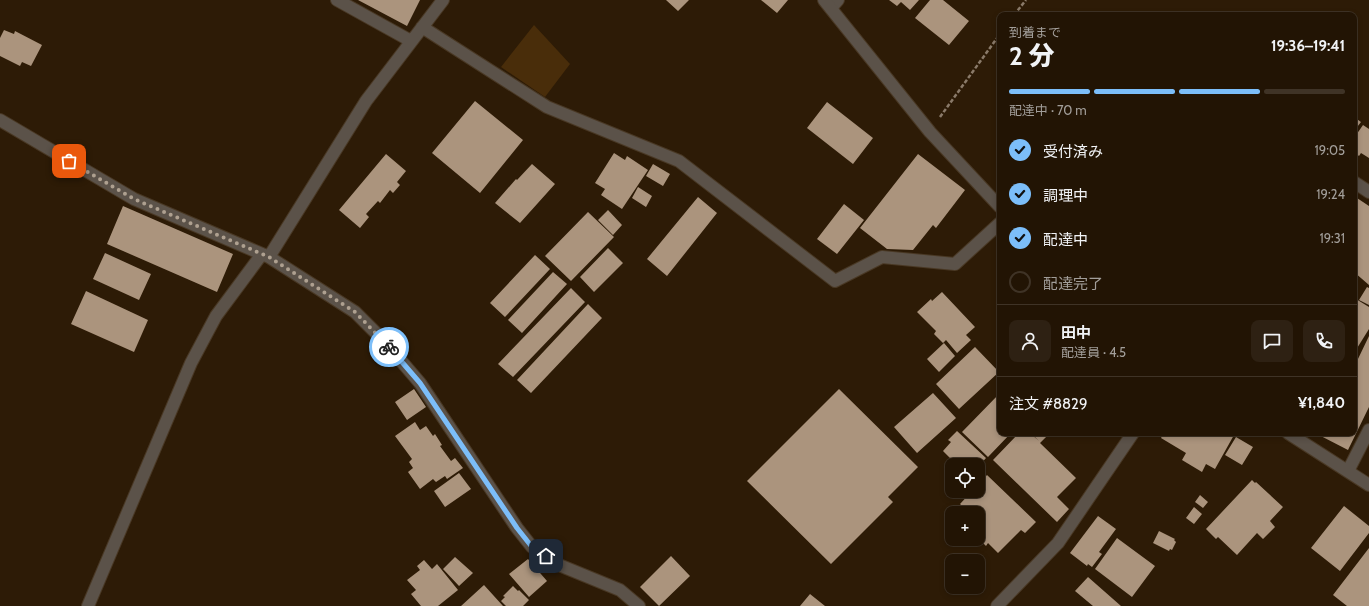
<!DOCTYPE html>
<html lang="ja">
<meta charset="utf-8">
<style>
body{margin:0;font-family:Cabin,"Noto Sans JP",sans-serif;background:#2e2113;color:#f1f3f6;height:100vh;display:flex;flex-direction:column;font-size:15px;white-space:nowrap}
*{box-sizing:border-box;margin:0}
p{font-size:13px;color:#a29e9a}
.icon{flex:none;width:22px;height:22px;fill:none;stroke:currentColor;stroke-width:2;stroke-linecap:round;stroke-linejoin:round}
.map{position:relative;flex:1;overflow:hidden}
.sheet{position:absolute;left:997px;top:12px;width:360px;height:424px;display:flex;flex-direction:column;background:#221404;border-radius:8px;box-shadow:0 2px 6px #0003,0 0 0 1px #3f3326}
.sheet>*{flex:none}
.buttons{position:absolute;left:945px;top:458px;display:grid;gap:8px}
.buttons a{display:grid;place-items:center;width:40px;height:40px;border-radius:8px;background:#221404;box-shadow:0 2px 6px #0003,0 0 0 1px #3f3326;font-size:20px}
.pin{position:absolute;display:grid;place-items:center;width:34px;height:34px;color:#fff;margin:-17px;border-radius:8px;box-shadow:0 2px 6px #0006}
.courier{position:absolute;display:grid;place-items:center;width:40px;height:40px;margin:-20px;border:3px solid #7cbef9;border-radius:50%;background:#fff;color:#222;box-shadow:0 1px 5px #0007}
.head em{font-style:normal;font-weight:800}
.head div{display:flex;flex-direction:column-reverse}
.head{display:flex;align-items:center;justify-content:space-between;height:68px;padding:0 12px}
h1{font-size:26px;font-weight:800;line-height:30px}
.bar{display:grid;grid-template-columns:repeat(4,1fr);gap:6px 4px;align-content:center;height:48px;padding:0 12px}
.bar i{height:5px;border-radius:3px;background:#3f3326}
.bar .active{background:#7cbef9}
.bar p{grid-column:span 4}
.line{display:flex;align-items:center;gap:10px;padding:0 12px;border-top:1px solid #3f3326}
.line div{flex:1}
.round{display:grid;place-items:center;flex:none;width:42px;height:42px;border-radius:8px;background:#2e2113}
ol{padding:0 12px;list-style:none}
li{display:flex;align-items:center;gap:12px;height:44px}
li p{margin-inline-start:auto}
li .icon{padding:4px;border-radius:50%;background:#7cbef9;color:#111;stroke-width:4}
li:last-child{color:#a29e9a}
li i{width:22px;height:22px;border:2px solid #3f3326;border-radius:50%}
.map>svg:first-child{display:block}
.green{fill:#492d0a}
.building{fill:#ab947d}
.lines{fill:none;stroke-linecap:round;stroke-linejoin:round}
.service-casing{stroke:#493824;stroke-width:14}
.minor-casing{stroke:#493824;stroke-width:14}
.path{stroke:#8a7a69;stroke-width:2.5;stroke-dasharray:4 2;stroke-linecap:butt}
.service{stroke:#5b5249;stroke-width:12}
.minor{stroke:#5b5249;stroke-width:12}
.done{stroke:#aea090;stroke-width:4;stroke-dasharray:0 7.2}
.route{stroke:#7cbef9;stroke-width:5}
</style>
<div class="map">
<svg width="1369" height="606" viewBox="0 0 1369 606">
<rect width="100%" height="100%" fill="#2d1b06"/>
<!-- green -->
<path class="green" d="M534 25 570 64 545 97 501 67Z"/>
<!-- building -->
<path class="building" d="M358 0H420L407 26Z
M666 0H689L678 11Z
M761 0H788L777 13Z
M889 0H919L910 10 901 2 897 6Z
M930 0H943L969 21 949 45 915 18Z
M4 30 14 34 15 31 42 45 31 66 22 62 20 66 0 56V38Z
M475 101 523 140 480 193 432 153Z
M827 102 873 138 853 164 807 128Z
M1354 117 1361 122 1354 131Z
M1363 125 1369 129V158L1361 153 1359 156 1354 152V138Z
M614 153 625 160 627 156 648 170 622 209 601 195 605 189 595 183Z
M386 154 406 171 397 182 400 185 393 193 390 190 380 203 378 201 366 214 369 217 360 228 339 210Z
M918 154 965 190 936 228 933 225 913 250 887 249 860 228Z
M532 164 555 184 520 223 495 203 516 179 517 180Z
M653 164 670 174 663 186 646 176Z
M638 187 652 196 646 207 632 198Z
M1354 196 1369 206V285L1354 272Z
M698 197 717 213 667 276 647 259Z
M844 204 864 220 837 254 817 239Z
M123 206 233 254 217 292 107 244Z
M608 210 622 225 613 235 598 220Z
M588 212 614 237 571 281 545 256Z
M608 248 623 263 594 292 580 277Z
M105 253 151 274 139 300 93 279Z
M535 255 550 269 505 317 490 303Z
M553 272 567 284 522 333 508 320Z
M1367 287 1369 288V305L1359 300Z
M571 288 585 302 513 377 498 364Z
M86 291 148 320 134 352 71 324Z
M942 292 975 327 966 335 971 340 957 353 946 340 943 343 934 334 936 331 917 312 931 299 932 301Z
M1356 299 1369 307V329L1354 353V303Z
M588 304 602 318 531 393 517 380Z
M1369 336V407L1348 450 1315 433H1354V360L1357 361Z
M944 343 955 356 939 372 927 359Z
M975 347 999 372 959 409 936 384Z
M414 389 426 407 407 420 395 402Z
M839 389 918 467 888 497 893 502 831 564 747 481Z
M933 393 956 418 917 453 894 427Z
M1000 393V433H1011L988 457 962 432Z
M415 422 420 430 426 426 433 436 435 434 442 445 440 446 451 461 455 458 463 468 447 479 445 476 436 482 433 479 420 489 408 472 413 468 409 462 412 459 395 436Z
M957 431 986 458 978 467V465H957L943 451 951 442 948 440Z
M1019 433H1030L1039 441 1031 433H1050L1040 443 1076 478 1057 497 1069 509 1057 522 993 460Z
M1164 433H1231L1234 435 1215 469 1206 464 1202 472 1182 460 1186 453 1161 438Z
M1236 437 1253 447 1242 465 1225 455Z
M459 473 471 489 445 507 434 491Z
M987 475 1036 522 1025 533 1021 530 998 553 988 543 986 546 978 538V527L981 524 978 521V513H969L960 504 972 491H978V485Z
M1252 480 1255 483 1256 482 1283 507 1270 521 1275 527 1263 539 1257 533 1237 555 1218 537 1216 539 1206 529Z
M1200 495 1208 502 1203 508 1195 502Z
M1344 506 1369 526V533L1340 571 1311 548Z
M1194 507 1202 514 1194 524 1186 518Z
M1098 516 1116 529 1099 552 1102 554 1092 567 1088 564 1087 566 1070 553Z
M1159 531 1175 539 1174 540 1176 542 1172 550 1170 549 1169 551 1153 543Z
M1117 538 1155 566 1132 597 1095 569Z
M1369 548V606H1347L1333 595Z
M671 556 690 576 659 606 640 587Z
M455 557 473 573 459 586 443 569Z
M528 559 547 581 529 597 509 574Z
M424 560 432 569 437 564 458 590 438 606H421L411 594 416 590 407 580 420 570 417 566Z
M1088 577 1121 606H1093L1075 591Z
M484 585 503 606H461Z
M513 586 518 591 519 590 529 600 523 606H506L501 601 505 597 503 596Z
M810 594 825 606H800Z"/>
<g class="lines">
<defs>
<path id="service" d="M831 8 838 0
M1354 182 1369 192"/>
<path id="minor" d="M337 0 411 41
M824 0 930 132 1000 207
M422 27 547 107 679 161 835 281 882 257 955 264 1000 223
M0 120 134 199 269 257 355 312 384 341 420 383 517 528 532 547 559 565 620 590 639 606
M269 257 366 101 443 0
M1288 433 1369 485
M1348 471 1369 430
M88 606 191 363 216 316 262 254
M997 606 1058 543 1133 433"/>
</defs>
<!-- service casing -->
<use href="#service" class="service-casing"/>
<!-- minor casing -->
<use href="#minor" class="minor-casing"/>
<!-- path -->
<path class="path" d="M1014 15 1026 0
M940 117 1000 34"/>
<!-- service -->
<use href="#service" class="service"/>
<!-- minor -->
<use href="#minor" class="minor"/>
</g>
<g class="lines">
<!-- done -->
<path class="done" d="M69 161 134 199 269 257 355 312 389 347"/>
<!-- route -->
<path class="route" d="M389 347 420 383 517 528 532 547 546 556"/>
</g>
</svg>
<div class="buttons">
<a><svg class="icon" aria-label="locate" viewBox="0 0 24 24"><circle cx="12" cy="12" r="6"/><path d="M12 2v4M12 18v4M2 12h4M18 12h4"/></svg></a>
<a>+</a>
<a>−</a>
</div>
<div class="pin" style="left:69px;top:161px;background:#ea580c"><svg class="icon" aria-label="bag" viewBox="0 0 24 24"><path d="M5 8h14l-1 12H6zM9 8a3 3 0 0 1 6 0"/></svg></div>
<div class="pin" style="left:546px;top:556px;background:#1f2937"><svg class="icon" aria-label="home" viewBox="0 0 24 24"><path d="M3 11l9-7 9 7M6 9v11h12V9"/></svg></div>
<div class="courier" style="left:389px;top:347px"><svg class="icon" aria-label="bike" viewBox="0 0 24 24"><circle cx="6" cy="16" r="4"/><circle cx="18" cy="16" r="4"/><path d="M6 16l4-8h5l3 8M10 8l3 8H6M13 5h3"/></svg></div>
<section class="sheet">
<div class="head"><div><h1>2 分</h1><p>到着まで</p></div><em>19:36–19:41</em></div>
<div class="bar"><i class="active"></i><i class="active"></i><i class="active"></i><i></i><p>配達中 · 70 m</p></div>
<ol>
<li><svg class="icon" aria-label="check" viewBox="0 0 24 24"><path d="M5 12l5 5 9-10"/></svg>受付済み<p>19:05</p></li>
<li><svg class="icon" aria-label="check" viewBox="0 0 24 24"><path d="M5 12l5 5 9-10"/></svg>調理中<p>19:24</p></li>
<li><svg class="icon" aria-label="check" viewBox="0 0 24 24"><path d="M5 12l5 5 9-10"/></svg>配達中<p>19:31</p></li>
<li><i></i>配達完了</li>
</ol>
<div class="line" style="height:72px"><a class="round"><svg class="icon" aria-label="person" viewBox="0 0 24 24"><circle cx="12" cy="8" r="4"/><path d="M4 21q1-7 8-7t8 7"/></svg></a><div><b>田中</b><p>配達員 · 4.5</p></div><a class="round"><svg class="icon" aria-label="chat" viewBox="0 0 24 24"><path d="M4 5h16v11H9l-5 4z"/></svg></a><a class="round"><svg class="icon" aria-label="phone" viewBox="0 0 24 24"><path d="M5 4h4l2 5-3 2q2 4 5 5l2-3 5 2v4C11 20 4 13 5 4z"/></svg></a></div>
<div class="line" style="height:52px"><div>注文 #8829</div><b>¥1,840</b></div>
</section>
</div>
